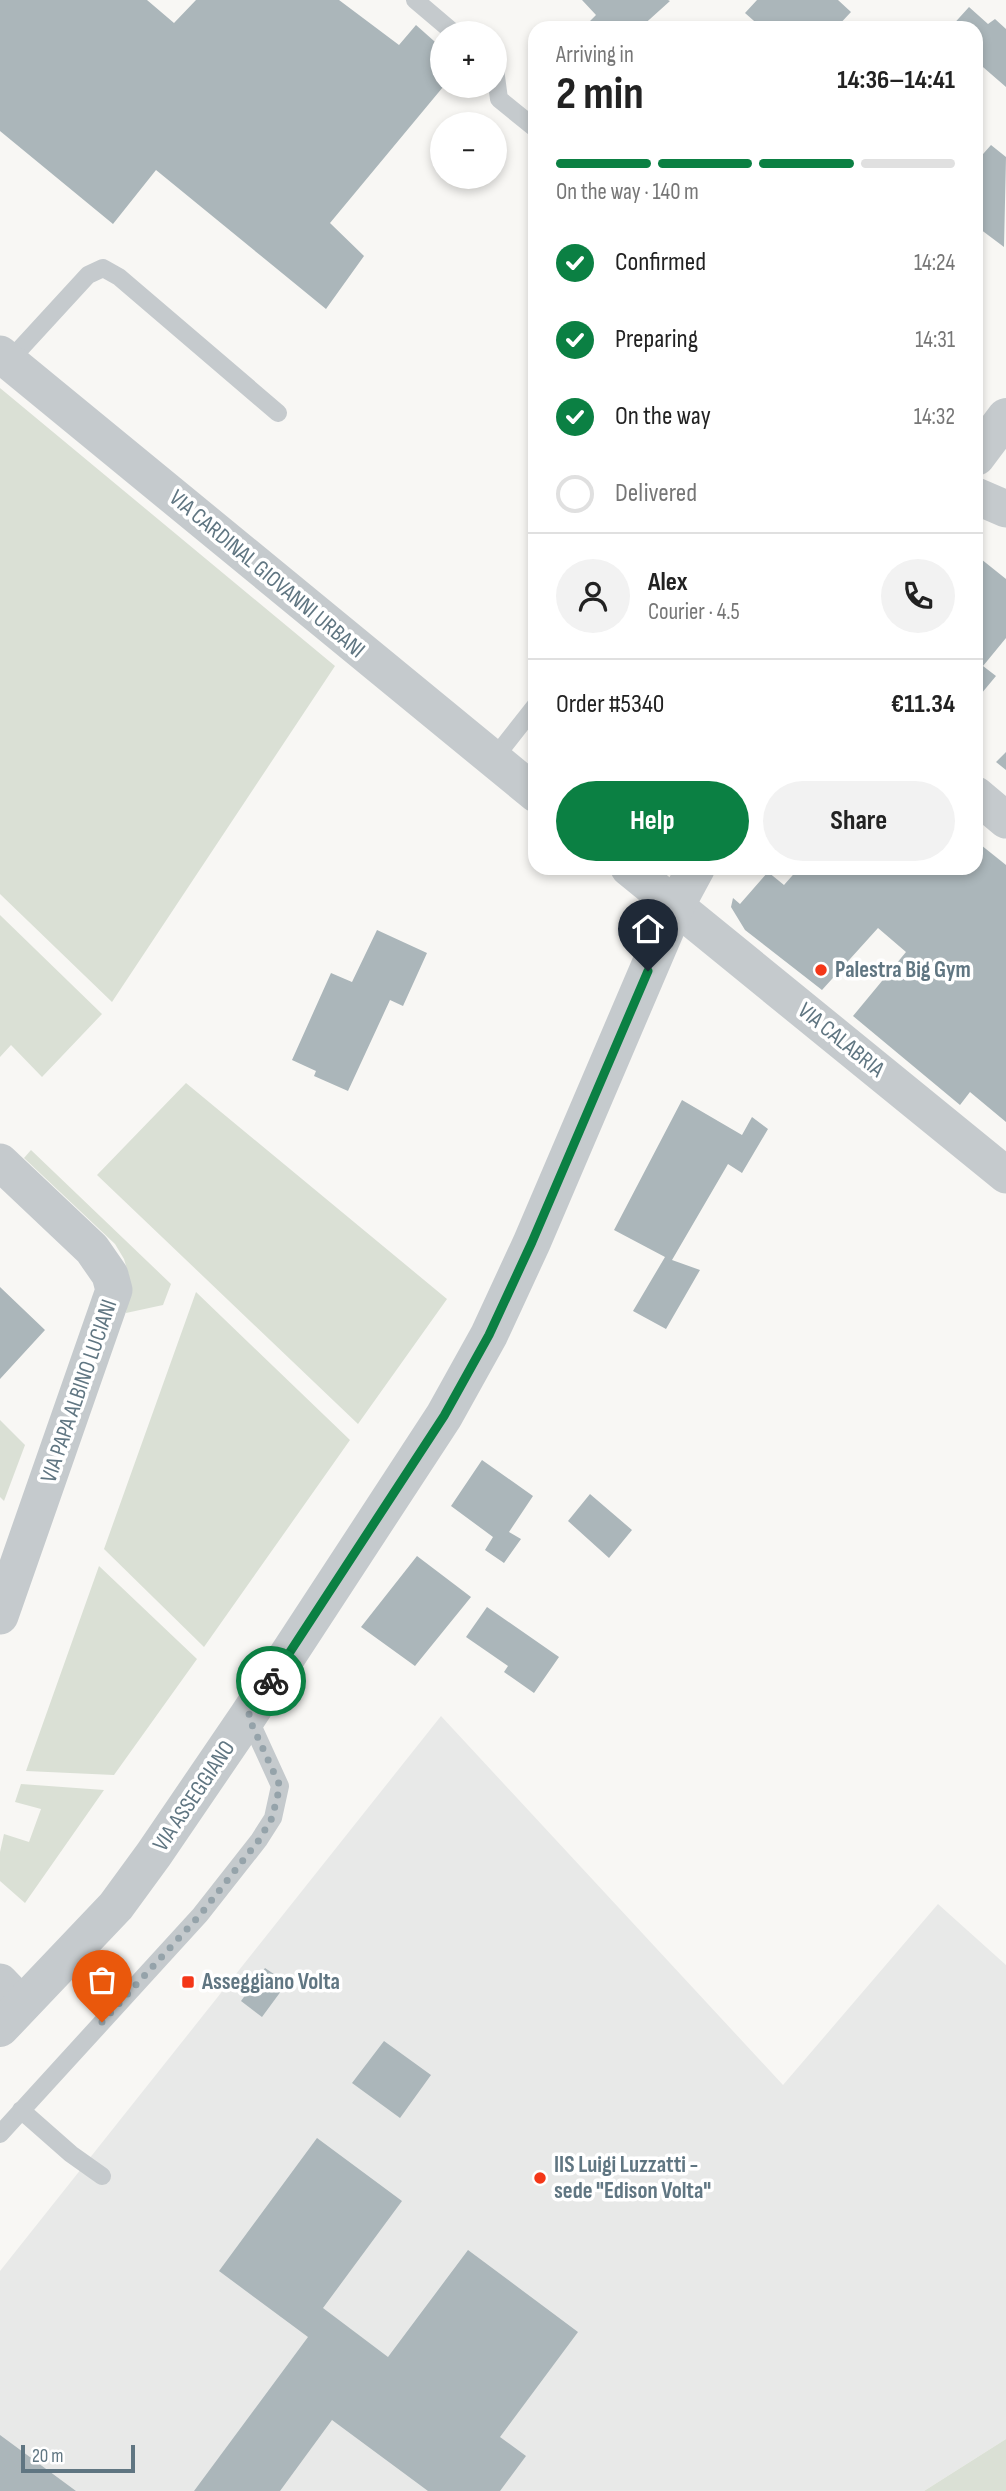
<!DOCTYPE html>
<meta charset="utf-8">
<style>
body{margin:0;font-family:"Sofia Sans Condensed",sans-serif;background:#f2f2f2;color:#222;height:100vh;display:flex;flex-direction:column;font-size:26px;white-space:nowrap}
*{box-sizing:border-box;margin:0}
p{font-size:23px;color:#767676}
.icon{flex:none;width:38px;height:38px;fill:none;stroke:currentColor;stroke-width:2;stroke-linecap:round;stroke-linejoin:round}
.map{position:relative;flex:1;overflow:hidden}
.drawer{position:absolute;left:528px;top:21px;width:455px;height:854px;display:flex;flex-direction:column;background:#fff;border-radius:21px;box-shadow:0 4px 10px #0003}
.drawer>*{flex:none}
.fabs{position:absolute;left:430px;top:21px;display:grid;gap:14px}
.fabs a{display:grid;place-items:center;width:77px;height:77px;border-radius:50%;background:#fff;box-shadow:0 4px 10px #0003;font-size:35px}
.scale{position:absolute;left:21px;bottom:18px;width:114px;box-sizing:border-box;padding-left:7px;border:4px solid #607682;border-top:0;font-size:19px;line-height:24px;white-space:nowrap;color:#607682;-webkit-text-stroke:5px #fff;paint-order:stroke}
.pin{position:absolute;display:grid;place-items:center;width:60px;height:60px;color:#fff;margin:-72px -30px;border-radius:50% 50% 50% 0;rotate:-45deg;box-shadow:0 0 7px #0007}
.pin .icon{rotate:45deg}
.courier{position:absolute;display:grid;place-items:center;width:70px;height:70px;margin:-35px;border:5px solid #0b8043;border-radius:50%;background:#fff;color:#222;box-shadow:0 2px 9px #0007}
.head em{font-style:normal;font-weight:700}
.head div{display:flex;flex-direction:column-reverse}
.head{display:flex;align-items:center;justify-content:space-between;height:119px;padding:0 28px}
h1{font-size:46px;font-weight:700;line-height:52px}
.bar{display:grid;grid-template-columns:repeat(4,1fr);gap:10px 7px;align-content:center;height:84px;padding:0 28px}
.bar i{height:9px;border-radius:5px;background:#e0e0e0}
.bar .selected{background:#0b8043}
.bar p{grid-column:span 4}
.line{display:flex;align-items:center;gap:18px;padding:0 28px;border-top:2px solid #e0e0e0}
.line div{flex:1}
.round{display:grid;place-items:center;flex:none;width:74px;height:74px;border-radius:37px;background:#f2f2f2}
ol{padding:0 28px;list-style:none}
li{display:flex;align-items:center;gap:21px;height:77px}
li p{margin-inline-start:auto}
li .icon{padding:7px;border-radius:50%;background:#0b8043;color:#fff;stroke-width:4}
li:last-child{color:#767676}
li i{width:38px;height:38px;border:4px solid #e0e0e0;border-radius:50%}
.action{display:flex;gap:14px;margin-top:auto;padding:14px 28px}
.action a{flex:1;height:80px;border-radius:42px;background:#0b8043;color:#fff;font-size:28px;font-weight:700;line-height:80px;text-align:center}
.action a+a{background:#f2f2f2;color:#222}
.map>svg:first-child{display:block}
.built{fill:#e8e9e8}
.green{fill:#dae0d5}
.building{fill:#abb6ba}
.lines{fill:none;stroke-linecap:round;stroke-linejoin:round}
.service{stroke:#c5cacd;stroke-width:18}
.minor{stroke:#c5cacd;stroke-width:37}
.tertiary{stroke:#c5cacd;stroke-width:38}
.done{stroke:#95a3aa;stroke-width:7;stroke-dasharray:0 12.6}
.route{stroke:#0b8043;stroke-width:9}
.poi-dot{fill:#f43718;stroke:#fff;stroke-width:2.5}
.labels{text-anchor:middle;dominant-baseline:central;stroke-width:7;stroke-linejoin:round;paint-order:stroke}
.street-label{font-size:23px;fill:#607682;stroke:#fff}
.poi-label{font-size:23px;font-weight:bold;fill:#607682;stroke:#fff;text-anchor:start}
</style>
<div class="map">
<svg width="1006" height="2491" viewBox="0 0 1006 2491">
<rect width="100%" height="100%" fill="#f8f7f4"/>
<!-- built -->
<path class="built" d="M441 1716 783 2085 938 1904 1006 1965V2439L924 2491H0V2271Z"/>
<!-- green -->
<path class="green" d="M0 388 335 666 112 1002 0 894Z
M0 915 102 1014 42 1077 11 1045 0 1057Z
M186 1083 447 1299 358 1424 97 1175Z
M31 1150 171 1284 163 1305 126 1313 129 1276 124 1259 115 1244 24 1158Z
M196 1292 350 1440 204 1647 104 1549Z
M0 1420 25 1445 4 1501 0 1497Z
M99 1566 197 1659 114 1775 26 1771Z
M21 1784 104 1790 25 1903 0 1881V1852L4 1834 29 1842 41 1809 15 1802Z
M1006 2439V2491H924Z"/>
<!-- building -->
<path class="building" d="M0 0H147L174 23 196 0H339L399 45 416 25 443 49V87L330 223 364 256 326 309 156 170 113 224 0 131Z
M582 0H668L670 1 640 28H591L587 24 596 15Z
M757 0H838L851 12 836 28H762L745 13Z
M969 7 988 24 995 19 1006 29V87L976 61V28H950Z
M991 145 1006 157 1004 247 976 226V162Z
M976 555 1006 579V638L983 666 996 676 976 700Z
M1006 752V770L996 762Z
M976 841 1006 865V1122L970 1092 960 1105 853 1016 906 952 878 928 822 990 745 930 731 907 733 898 740 904 768 872 784 885 799 868H976Z
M377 930 427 953 403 1006 390 1000 348 1091 314 1076 316 1071 292 1060 331 973 352 982Z
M682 1100 742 1135 752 1117 768 1129 742 1173 728 1164 672 1260 700 1270 666 1329 633 1311 665 1257 614 1230Z
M0 1287 45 1330 0 1379Z
M482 1460 533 1496 509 1532 521 1539 504 1563 485 1550 493 1537 451 1506Z
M590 1494 632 1530 609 1558 568 1521Z
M417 1556 471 1597 415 1666 361 1627Z
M487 1607 559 1657 534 1693 504 1672 508 1666 466 1637Z
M265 1968 287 1983 262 2017 241 2001Z
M384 2041 431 2075 400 2118 352 2083Z
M317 2138 402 2201 323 2308 388 2357 468 2250 578 2332 500 2437 526 2456 500 2491H428L332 2420 280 2491H194L308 2337 219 2271Z
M0 2435 76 2491H0Z"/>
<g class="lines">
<!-- service -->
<path class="service" d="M415 0 454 33
M495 69 499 99 536 129
M9 361 88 275 103 268 119 277 278 413
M492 761 536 705
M21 2110 71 2154 102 2176
M0 2134 200 1915 259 1840 273 1818 280 1786 248 1716"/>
<!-- minor -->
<path class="minor" d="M0 354 536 794
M976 496 1006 509
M976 795 1006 820
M629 868 1006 1175
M0 1162 92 1249 110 1275 114 1290 0 1616
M0 1982 22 2005"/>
<!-- tertiary -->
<path class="tertiary" d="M976 457 1006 417
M0 2028 116 1906 154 1854 248 1716 444 1416 489 1335 532 1242 676 905 696 868"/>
</g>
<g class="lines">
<!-- done -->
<path class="done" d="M102 2022 200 1915 259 1840 272 1818 280 1786 248 1716 271 1681"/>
<!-- route -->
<path class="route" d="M271 1681 444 1416 489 1335 532 1242 648 971"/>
</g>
<!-- markers -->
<g class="poi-dot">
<circle cx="821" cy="970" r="7"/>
<rect x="181" y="1975" width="14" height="14" rx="3.5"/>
<circle cx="540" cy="2178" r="7"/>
</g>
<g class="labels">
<!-- street labels -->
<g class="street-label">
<text transform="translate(267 574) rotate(40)">VIA CARDINAL GIOVANNI URBANI</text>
<text transform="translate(841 1040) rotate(39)">VIA CALABRIA</text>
<text transform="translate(79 1391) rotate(-71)">VIA PAPA ALBINO LUCIANI</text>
<text transform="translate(194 1796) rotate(-56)">VIA ASSEGGIANO</text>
</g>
<!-- poi labels -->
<g class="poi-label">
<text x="835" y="970">Palestra Big Gym</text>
<text x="202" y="1982">Asseggiano Volta</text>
<text x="554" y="2165">IIS Luigi Luzzatti -<tspan x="554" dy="26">sede "Edison Volta"</tspan></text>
</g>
</g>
</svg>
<div class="fabs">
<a>+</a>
<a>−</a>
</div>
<div class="scale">20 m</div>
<div class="pin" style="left:102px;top:2022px;background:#ea580c"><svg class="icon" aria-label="bag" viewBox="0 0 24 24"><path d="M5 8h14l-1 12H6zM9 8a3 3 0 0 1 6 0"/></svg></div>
<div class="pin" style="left:648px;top:971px;background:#1f2937"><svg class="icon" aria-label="home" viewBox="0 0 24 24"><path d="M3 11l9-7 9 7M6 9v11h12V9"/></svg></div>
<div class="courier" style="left:271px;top:1681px"><svg class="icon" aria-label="bike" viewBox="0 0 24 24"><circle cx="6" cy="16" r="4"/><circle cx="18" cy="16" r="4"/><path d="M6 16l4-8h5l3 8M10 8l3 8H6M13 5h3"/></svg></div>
<section class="drawer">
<div class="head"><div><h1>2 min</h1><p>Arriving in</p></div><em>14:36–14:41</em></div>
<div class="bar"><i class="selected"></i><i class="selected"></i><i class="selected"></i><i></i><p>On the way · 140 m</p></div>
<ol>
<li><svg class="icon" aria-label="check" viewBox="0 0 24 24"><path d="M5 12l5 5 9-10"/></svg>Confirmed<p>14:24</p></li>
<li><svg class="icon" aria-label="check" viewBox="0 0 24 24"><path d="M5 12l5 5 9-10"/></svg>Preparing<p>14:31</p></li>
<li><svg class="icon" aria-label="check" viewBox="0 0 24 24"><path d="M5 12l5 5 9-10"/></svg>On the way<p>14:32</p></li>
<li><i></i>Delivered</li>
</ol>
<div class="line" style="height:126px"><a class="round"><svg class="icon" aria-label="person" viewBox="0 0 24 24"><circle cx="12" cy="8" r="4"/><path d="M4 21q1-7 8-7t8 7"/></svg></a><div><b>Alex</b><p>Courier · 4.5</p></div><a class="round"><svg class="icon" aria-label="phone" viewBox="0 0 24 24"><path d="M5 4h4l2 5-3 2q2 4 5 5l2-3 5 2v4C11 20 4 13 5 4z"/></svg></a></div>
<div class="line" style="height:91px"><div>Order #5340</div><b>€11.34</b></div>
<div class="action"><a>Help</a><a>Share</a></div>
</section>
</div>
